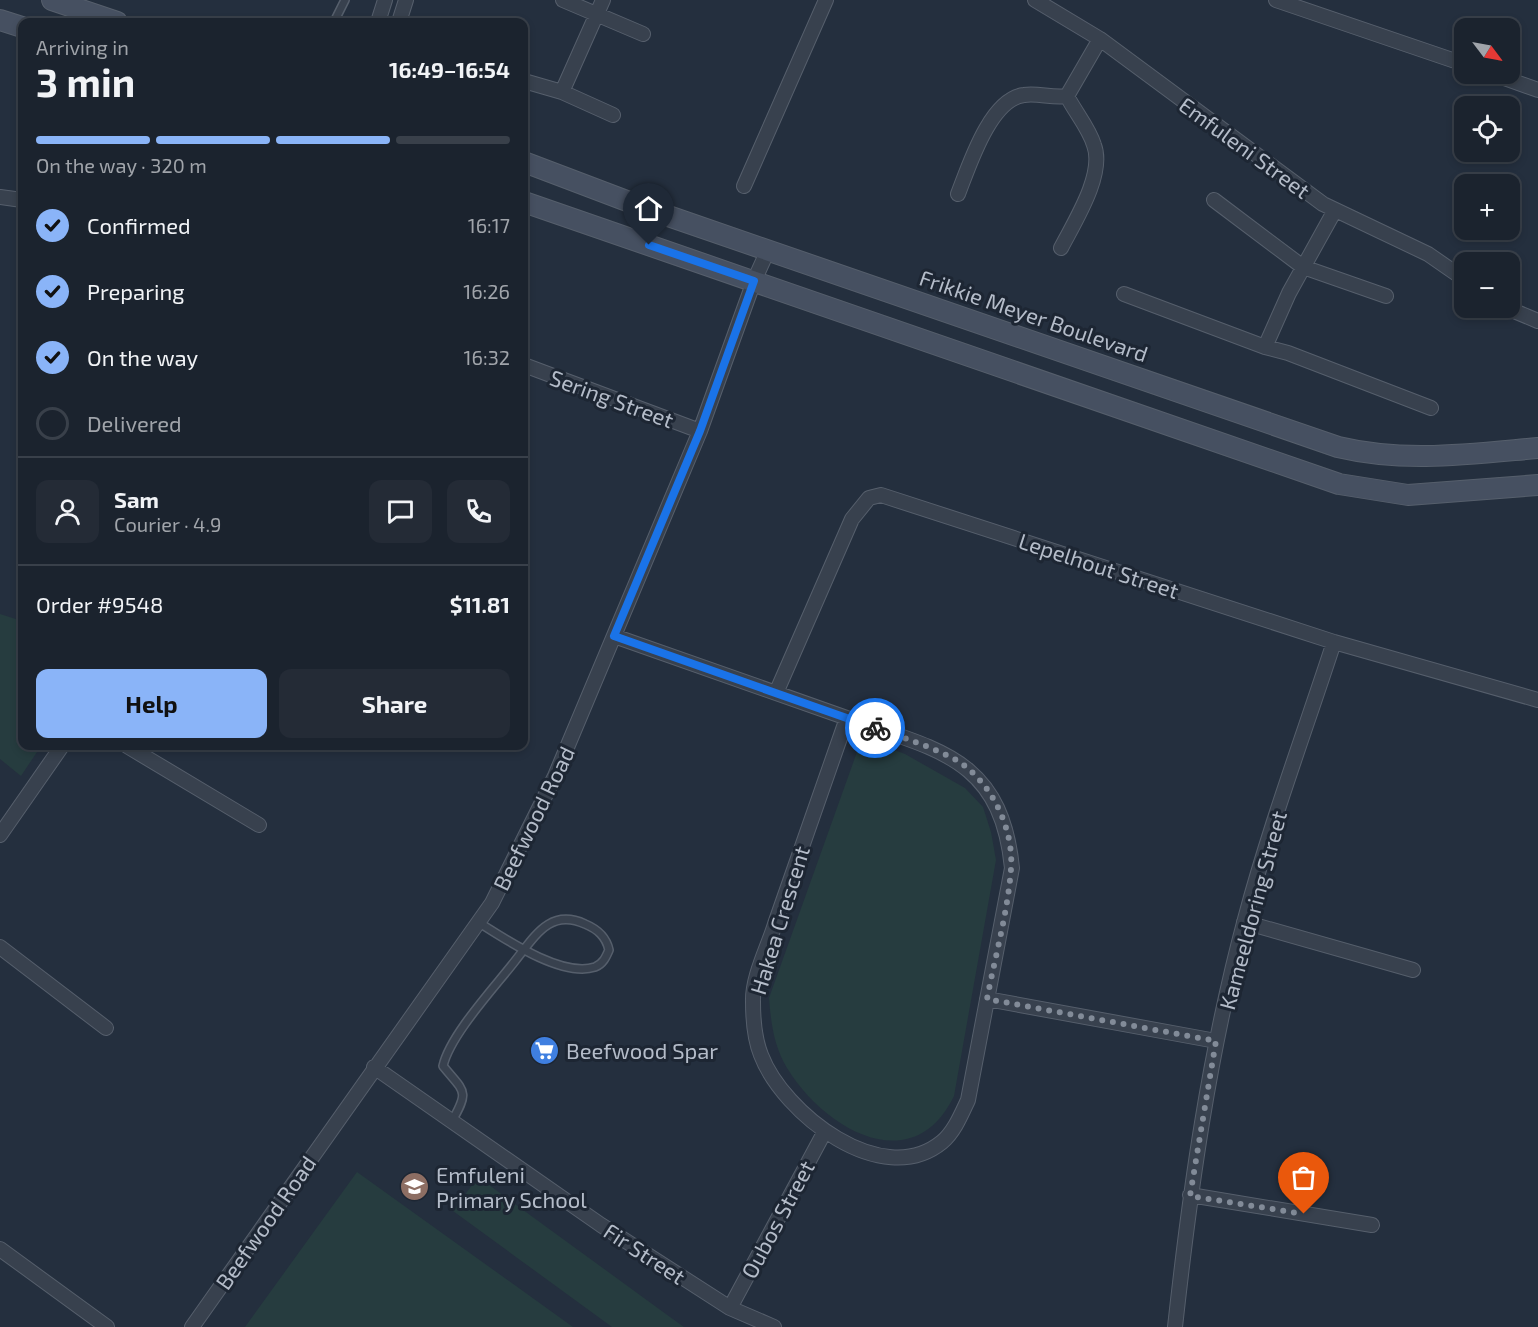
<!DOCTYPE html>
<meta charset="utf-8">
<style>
body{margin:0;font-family:"Exo 2",sans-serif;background:#242b36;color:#f1f3f6;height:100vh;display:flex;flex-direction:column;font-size:22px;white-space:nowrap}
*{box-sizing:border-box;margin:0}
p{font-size:20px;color:#a0a4aa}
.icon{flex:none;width:33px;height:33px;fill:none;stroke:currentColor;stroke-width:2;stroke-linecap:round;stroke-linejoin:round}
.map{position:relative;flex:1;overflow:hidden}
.details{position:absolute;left:18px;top:18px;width:510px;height:732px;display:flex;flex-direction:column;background:#1b232e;border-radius:12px;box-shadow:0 3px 9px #0003,0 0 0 2px #39404a}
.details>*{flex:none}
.needle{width:39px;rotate:122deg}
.tools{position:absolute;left:1454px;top:18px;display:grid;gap:12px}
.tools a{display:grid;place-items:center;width:66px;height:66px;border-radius:12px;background:#1b232e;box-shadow:0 3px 9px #0003,0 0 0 2px #39404a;font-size:30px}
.pin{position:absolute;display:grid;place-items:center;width:51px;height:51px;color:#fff;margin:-62px -26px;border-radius:50% 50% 50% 0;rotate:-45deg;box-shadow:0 0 6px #0007}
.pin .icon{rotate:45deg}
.courier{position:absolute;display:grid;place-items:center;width:60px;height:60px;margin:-30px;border:4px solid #1a73e8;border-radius:50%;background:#fff;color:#222;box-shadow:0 2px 8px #0007}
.headline em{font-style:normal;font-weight:700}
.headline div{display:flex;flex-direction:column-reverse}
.headline{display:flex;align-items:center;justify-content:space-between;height:102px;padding:0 18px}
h1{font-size:39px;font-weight:700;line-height:45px}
.bar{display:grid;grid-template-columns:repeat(4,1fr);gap:9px 6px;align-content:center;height:72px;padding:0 18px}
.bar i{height:8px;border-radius:4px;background:#39404a}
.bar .on{background:#8ab4f8}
.bar p{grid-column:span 4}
.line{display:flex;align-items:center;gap:15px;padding:0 18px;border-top:2px solid #39404a}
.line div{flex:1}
.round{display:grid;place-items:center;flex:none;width:63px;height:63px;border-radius:12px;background:#242b36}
ol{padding:0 18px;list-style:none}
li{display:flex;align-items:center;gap:18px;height:66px}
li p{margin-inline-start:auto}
li .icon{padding:6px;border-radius:50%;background:#8ab4f8;color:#111;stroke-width:4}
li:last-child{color:#a0a4aa}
li i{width:33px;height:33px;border:3px solid #39404a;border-radius:50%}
.cta{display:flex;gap:12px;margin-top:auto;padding:12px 18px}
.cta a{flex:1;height:69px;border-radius:12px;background:#8ab4f8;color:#111;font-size:24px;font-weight:700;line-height:69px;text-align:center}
.cta a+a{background:#242b36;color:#f1f3f6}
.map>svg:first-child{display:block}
.green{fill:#263c3f}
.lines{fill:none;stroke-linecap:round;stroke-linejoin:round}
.lane-casing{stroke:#565f6c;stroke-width:10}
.street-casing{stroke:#565f6c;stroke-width:16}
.secondary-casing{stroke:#565f6c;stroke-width:22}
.lane{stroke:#38414e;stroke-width:7}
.street{stroke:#38414e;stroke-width:14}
.secondary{stroke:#465061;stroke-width:20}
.done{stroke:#828b98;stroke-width:6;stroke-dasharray:0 10.8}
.route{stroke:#1a73e8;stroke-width:8}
.labels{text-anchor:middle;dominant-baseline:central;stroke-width:6;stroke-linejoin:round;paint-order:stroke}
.street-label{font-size:22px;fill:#b4bcc9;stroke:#1d2633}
.poi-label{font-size:22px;fill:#b4bcc9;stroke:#1d2633;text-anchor:start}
</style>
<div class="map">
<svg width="1538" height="1327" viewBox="0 0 1538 1327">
<rect width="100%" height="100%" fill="#242f3e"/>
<!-- green -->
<path class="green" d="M0 614 22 621V746H41L21 776 0 759Z
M862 738 905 754 965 788 983 807 991 832 996 860 954 1096C913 1181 824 1129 787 1068 774 1046 771 1024 769 998Z
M357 1172 573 1327H245Z
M478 1177 670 1317 684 1327H612L453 1211Z"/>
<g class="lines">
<defs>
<path id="lane" d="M334 22 345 0
M452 1121C470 1090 464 1092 443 1066 450 1035 494 988 515 961 535 936 550 908 585 924 597 929 606 936 609 950 606 957 603 964 595 967 562 978 505 939 478 922"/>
<path id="street" d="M563 0 643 34
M1035 0 1100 39 1323 204 1428 254 1464 279
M1276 0 1464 64
M378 22 385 0
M399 22 406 0
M1493 74 1538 90
M524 81 562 92 613 115
M562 92 603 0
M744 186 826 0
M958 194C969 166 990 99 1024 95 1038 93 1052 98 1067 96L1100 39
M0 197 22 200
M1214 200 1303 267 1386 296
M1061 248C1075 221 1105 174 1094 145 1089 128 1075 112 1067 96
M1124 294 1265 347 1288 353 1431 408
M1507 308 1538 321
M1265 347 1289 293 1335 210
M524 365 700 431
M614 636 847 718
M776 693 852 519 869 498 881 495 1334 642 1538 700
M847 718C937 750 1001 757 1012 868L968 1100C961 1115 954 1132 942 1142 882 1191 783 1113 761 1055 755 1040 753 1018 753 1002 752 977 768 947 775 924 799 855 823 786 847 718Z
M127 746 259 825
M0 835 62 746
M1244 922 1413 970
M0 947 106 1028
M987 999 1216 1041
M374 1067 601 1225 730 1308 774 1327
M1190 1195 1372 1225
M0 1249 107 1327
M730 1308 825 1131
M192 1327 492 903 555 776 700 431 754 281 768 250
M1175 1327C1190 1190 1209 1053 1245 919 1270 825 1304 734 1334 642"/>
<path id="secondary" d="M52 0 117 22
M0 20 22 27
M524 162 648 209 1338 447C1405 463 1470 454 1538 448
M524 202 1339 484 1408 495 1538 485"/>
</defs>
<!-- lane casing -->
<use href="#lane" class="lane-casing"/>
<!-- street casing -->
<use href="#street" class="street-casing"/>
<!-- secondary casing -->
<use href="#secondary" class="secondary-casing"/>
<!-- lane -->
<use href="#lane" class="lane"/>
<!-- street -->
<use href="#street" class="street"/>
<!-- secondary -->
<use href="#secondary" class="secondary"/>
</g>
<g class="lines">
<!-- done -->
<path class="done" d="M875 728C903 738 931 746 956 760 991 781 1014 828 1011 869 1008 911 995 957 987 999L1216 1041 1190 1196 1304 1214"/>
<!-- route -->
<path class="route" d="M649 245 754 281 700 431 614 636 875 728"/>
</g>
<!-- icons -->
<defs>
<symbol id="supermarket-disc" viewBox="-11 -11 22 22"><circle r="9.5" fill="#3f7fe0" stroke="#1d2633"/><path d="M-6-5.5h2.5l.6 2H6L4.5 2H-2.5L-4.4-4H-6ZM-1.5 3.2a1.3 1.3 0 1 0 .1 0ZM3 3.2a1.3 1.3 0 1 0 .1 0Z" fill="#fff"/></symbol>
<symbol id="school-disc" viewBox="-11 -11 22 22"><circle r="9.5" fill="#8d6e63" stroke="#1d2633"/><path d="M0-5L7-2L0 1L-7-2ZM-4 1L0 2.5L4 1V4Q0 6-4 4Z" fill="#fff"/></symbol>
</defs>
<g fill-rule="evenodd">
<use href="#supermarket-disc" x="528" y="1034" width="33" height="33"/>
<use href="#school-disc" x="398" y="1170" width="33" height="33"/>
</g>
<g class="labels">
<!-- street labels -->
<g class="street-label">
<text transform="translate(1245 147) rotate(36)">Emfuleni Street</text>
<text transform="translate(1034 315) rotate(19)">Frikkie Meyer Boulevard</text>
<text transform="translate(612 398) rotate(20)">Sering Street</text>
<text transform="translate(1099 565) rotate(18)">Lepelhout Street</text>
<text transform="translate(533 818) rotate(-64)">Beefwood Road</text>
<text transform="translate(1252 910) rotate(-75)">Kameeldoring Street</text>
<text transform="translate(779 920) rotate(-73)">Hakea Crescent</text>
<text transform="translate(777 1219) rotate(-62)">Oubos Street</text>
<text transform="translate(265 1222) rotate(-55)">Beefwood Road</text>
<text transform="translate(645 1253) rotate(33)">Fir Street</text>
</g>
<!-- poi labels -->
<g class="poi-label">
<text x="566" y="1050">Beefwood Spar</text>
<text x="436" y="1174">Emfuleni<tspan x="436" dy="25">Primary School</tspan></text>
</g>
</g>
</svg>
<div class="tools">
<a><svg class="needle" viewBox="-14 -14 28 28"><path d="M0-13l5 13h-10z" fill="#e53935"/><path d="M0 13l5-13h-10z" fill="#a0a4aa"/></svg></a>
<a><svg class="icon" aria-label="locate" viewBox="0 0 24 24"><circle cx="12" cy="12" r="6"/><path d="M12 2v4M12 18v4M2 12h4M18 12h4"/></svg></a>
<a>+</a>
<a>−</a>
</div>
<div class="pin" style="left:1304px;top:1214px;background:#ea580c"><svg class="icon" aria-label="bag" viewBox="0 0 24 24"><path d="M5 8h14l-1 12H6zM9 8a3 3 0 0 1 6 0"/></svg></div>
<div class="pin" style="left:649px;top:245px;background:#1f2937"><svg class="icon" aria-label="home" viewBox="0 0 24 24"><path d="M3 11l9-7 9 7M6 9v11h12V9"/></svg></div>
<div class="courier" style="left:875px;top:728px"><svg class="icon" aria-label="bike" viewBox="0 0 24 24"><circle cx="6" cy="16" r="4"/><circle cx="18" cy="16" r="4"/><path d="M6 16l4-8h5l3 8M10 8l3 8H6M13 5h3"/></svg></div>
<section class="details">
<div class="headline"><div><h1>3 min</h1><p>Arriving in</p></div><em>16:49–16:54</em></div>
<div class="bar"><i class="on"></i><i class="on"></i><i class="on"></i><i></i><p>On the way · 320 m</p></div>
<ol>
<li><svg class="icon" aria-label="check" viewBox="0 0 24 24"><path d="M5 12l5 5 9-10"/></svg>Confirmed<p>16:17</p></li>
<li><svg class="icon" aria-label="check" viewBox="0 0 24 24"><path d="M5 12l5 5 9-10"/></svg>Preparing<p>16:26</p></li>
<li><svg class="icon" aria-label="check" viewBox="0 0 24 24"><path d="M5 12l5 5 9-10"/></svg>On the way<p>16:32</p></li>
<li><i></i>Delivered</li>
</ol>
<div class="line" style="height:108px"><a class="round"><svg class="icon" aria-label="person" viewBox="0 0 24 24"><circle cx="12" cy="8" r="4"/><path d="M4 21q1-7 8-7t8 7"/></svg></a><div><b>Sam</b><p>Courier · 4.9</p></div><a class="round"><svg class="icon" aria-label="chat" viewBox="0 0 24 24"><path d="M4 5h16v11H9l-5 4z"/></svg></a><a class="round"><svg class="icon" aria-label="phone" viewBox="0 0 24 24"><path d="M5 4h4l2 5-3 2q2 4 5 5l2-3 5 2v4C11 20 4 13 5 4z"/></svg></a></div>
<div class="line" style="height:78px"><div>Order #9548</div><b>$11.81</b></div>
<div class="cta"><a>Help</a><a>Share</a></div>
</section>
</div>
